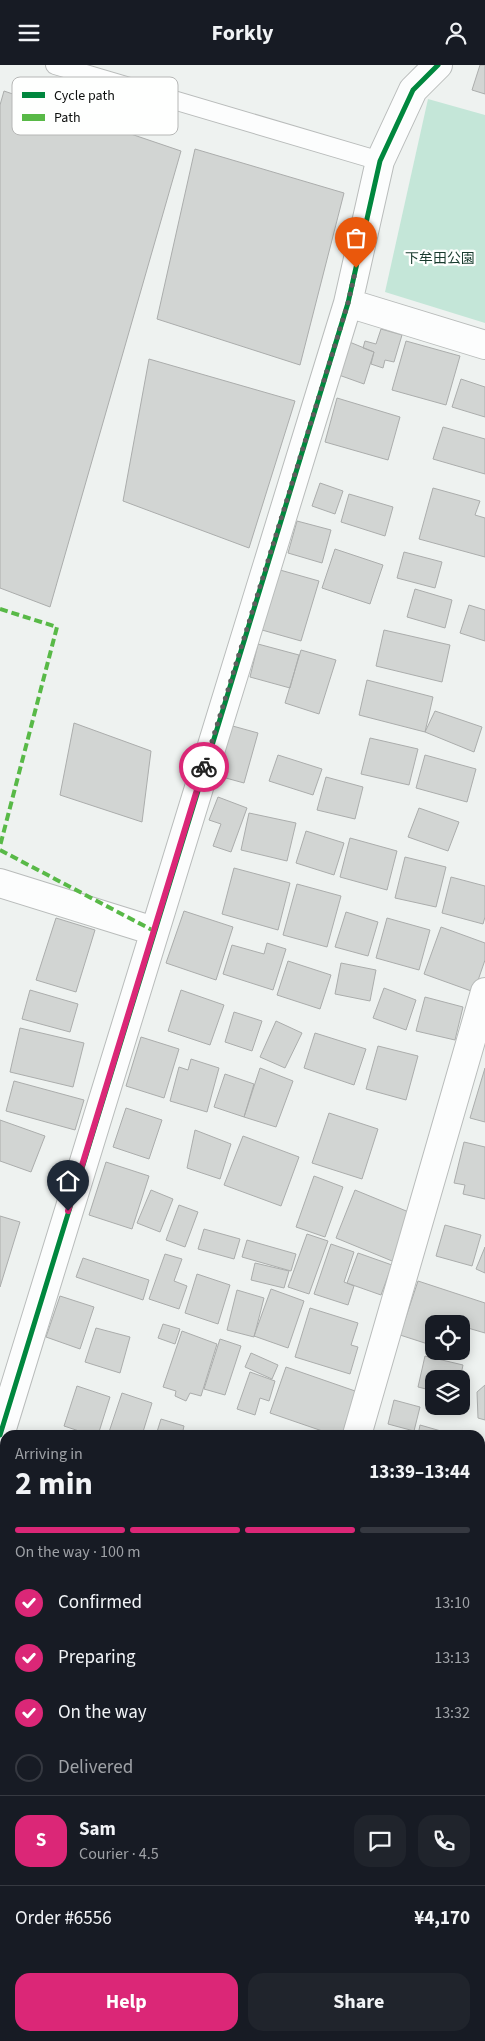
<!DOCTYPE html>
<meta charset="utf-8">
<style>
body{margin:0;font-family:"Source Sans 3","Noto Sans JP",sans-serif;background:#20242c;color:#f1f3f6;height:100vh;display:flex;flex-direction:column;font-size:19px;white-space:nowrap}
*{box-sizing:border-box;margin:0}
p{font-size:16px;color:#9ea1a6}
.icon{flex:none;width:28px;height:28px;fill:none;stroke:currentColor;stroke-width:2;stroke-linecap:round;stroke-linejoin:round}
.map{position:relative;flex:1;overflow:hidden}
.drawer{position:absolute;left:0px;top:1365px;width:485px;height:611px;display:flex;flex-direction:column;background:#171b24;border-radius:15px 15px 0 0;box-shadow:0 2px 12px #0003}
.drawer>*{flex:none}
.tools{position:absolute;left:425px;top:1250px;display:grid;gap:10px}
.tools a{display:grid;place-items:center;width:45px;height:45px;border-radius:10px;background:#171b24;box-shadow:0 2px 12px #0003;font-size:25px}
.pin{position:absolute;display:grid;place-items:center;width:42px;height:42px;color:#fff;margin:-51px -21px;border-radius:50% 50% 50% 0;rotate:-45deg;box-shadow:0 0 5px #0007}
.pin .icon{rotate:45deg}
.courier{position:absolute;display:grid;place-items:center;width:50px;height:50px;margin:-25px;border:4px solid #db2777;border-radius:50%;background:#fff;color:#222;box-shadow:0 1px 6px #0007}
.headline em{font-style:normal;font-weight:700}
.headline div{display:flex;flex-direction:column-reverse}
.headline{display:flex;align-items:center;justify-content:space-between;height:85px;padding:0 15px}
h1{font-size:32px;font-weight:700;line-height:38px}
.bar{display:grid;grid-template-columns:repeat(4,1fr);gap:8px 5px;align-content:center;height:60px;padding:0 15px}
.bar i{height:6px;border-radius:4px;background:#363941}
.bar .selected{background:#db2777}
.bar p{grid-column:span 4}
.line{display:flex;align-items:center;gap:12px;padding:0 15px;border-top:1px solid #363941}
.line div{flex:1}
.round{display:grid;place-items:center;flex:none;width:52px;height:52px;border-radius:15px;background:#20242c}
ol{padding:0 15px;list-style:none}
li{display:flex;align-items:center;gap:15px;height:55px}
li p{margin-inline-start:auto}
li .icon{padding:5px;border-radius:50%;background:#db2777;color:#fff;stroke-width:4}
li:last-child{color:#9ea1a6}
li i{width:28px;height:28px;border:2px solid #363941;border-radius:50%}
.action{display:flex;gap:10px;margin-top:auto;padding:10px 15px}
.action a{flex:1;height:58px;border-radius:15px;background:#db2777;color:#fff;font-size:20px;font-weight:700;line-height:58px;text-align:center}
.action a+a{background:#20242c;color:#f1f3f6}
header{display:flex;justify-content:space-between;align-items:center;height:65px;padding:0 15px;background:#171b24;font-size:22px;font-weight:700}
.map>svg:first-child{display:block}
.built{fill:#dce6e1}
.green{fill:#c4e6d8}
.building{fill:#d2d5d3;stroke:#abadac}
.lines{fill:none;stroke-linecap:round;stroke-linejoin:round}
.service-casing{stroke:#b9bcbb;stroke-width:20}
.minor-casing{stroke:#b9bcbb;stroke-width:30}
.tertiary-casing{stroke:#b9bcbb;stroke-width:30}
.service{stroke:#fcfdfd;stroke-width:18}
.minor{stroke:#fcfdfd;stroke-width:28}
.tertiary{stroke:#fcfdfd;stroke-width:28}
.quiet{stroke:#58b947;stroke-width:4;stroke-dasharray:8 4;stroke-linecap:butt}
.cycleway-casing{stroke:#fefffe;stroke-width:8}
.cycleway{stroke:#00873e;stroke-width:5}
.done{stroke:#5c5e5d;stroke-width:5;stroke-dasharray:0 9}
.route{stroke:#db2777;stroke-width:6}
.labels{text-anchor:middle;dominant-baseline:central;stroke-width:4.5;stroke-linejoin:round;paint-order:stroke}
.park-label{font-size:14px;fill:#183b2e;stroke:#fefffe}
.key{fill:#fefffe;stroke:#b6b7b6;stroke-width:1}
.key-label{font-size:14px;fill:#0d0f0e}
</style>
<header><svg class="icon" aria-label="menu" viewBox="0 0 24 24"><path d="M4 6h16M4 12h16M4 18h16"/></svg>Forkly<svg class="icon" aria-label="person" viewBox="0 0 24 24"><circle cx="12" cy="8" r="4"/><path d="M4 21q1-7 8-7t8 7"/></svg></header>
<div class="map">
<svg width="485" height="1976" viewBox="0 0 485 1976">
<rect width="100%" height="100%" fill="#eef2f0"/>
<!-- built -->
<path class="built" d="M0 1506 5 1507V1971H480V1643L485 1645V1976H0Z"/>
<!-- green -->
<path class="green" d="M428 34 485 50V258L385 227Z"/>
<!-- building -->
<path class="building" d="M480 0H485V29L472 25Z
M4 26 181 86 50 542 0 523V40Z
M195 84 344 128 300 300 157 254Z
M381 264 402 270 394 297 385 295 383 303 371 299 374 287 363 283 365 276 376 279Z
M347 276 374 287 364 319 336 309Z
M406 276 460 291 446 340 392 325Z
M149 294 295 336 249 483 123 436Z
M461 314 485 322V352L452 342Z
M337 333 400 352 388 395 325 377Z
M443 362 485 374V409L433 394Z
M320 418 343 426 335 449 312 441Z
M433 423 480 436 475 450 485 453V492L419 474Z
M349 429 393 442 385 471 341 457Z
M297 456 331 465 322 498 288 488Z
M335 484 383 500 370 539 322 523Z
M404 487 442 497 435 523 397 513Z
M280 505 319 516 301 576 262 565Z
M415 524 452 535 445 563 407 552Z
M469 540 485 545V576L460 568Z
M384 565 450 580 442 617 376 601Z
M258 579 299 590 290 623 250 612Z
M301 585 336 595 319 649 285 638Z
M367 615 433 632 425 667 359 650Z
M435 646 482 662 474 687 425 667Z
M74 658 151 686 142 757 60 730Z
M229 660 258 668 244 718 215 710Z
M370 673 418 684 409 720 361 709Z
M278 690 322 704 313 730 269 716Z
M425 690 476 704 467 737 416 723Z
M326 712 363 722 355 754 317 745Z
M218 732 247 743 231 787 213 781 221 759 209 755Z
M419 743 459 757 448 786 408 772Z
M249 748 296 758 287 796 241 785Z
M306 766 344 778 334 810 296 798Z
M350 773 397 786 387 825 340 812Z
M405 792 446 802 436 842 395 833Z
M234 803 290 818 278 865 222 849Z
M451 812 485 821V852L483 859 442 848Z
M297 819 341 831 327 882 283 870Z
M184 846 233 862 216 915 166 898Z
M346 847 378 857 368 891 335 882Z
M56 853 95 865 76 927 36 915Z
M387 853 430 865 419 905 376 893Z
M441 862 485 878V895L474 927 424 909Z
M267 878 286 884 273 925 223 909 232 880 264 889Z
M288 896 331 910 320 944 277 930Z
M341 898 376 905 370 936 335 929Z
M384 923 416 935 406 965 373 953Z
M30 925 78 939 70 967 22 954Z
M181 925 224 940 210 980 168 966Z
M425 932 463 942 455 975 416 966Z
M234 947 262 956 252 986 225 977Z
M276 956 302 968 285 1003 260 992Z
M20 963 84 978 73 1022 10 1007Z
M315 968 366 984 354 1020 304 1003Z
M141 972 179 984 164 1033 126 1021Z
M378 981 418 991 406 1035 366 1024Z
M191 994 219 1003 207 1047 170 1036 179 1002 188 1005Z
M260 1003 293 1016 276 1062 244 1052Z
M485 1003V1057L470 1053Z
M225 1009 254 1019 244 1052 214 1042Z
M14 1016 84 1035 75 1065 6 1046Z
M126 1043 162 1055 149 1094 113 1082Z
M329 1048 378 1064 362 1114 312 1098Z
M0 1055 45 1071 31 1107 0 1096Z
M195 1065 231 1079 220 1114 187 1103Z
M243 1071 299 1092 281 1141 224 1120Z
M464 1077 485 1082V1134L463 1129 465 1120 454 1118Z
M106 1097 149 1111 132 1164 89 1150Z
M314 1111 343 1122 325 1172 296 1162Z
M151 1125 173 1134 160 1167 137 1158Z
M355 1125 416 1150 397 1198 336 1173Z
M179 1140 198 1147 185 1182 166 1175Z
M0 1151 20 1157 0 1222Z
M445 1160 481 1170 472 1201 436 1191Z
M204 1164 240 1174 234 1194 198 1184Z
M307 1169 328 1176 309 1229 288 1222Z
M247 1175 296 1189 291 1206 242 1192Z
M331 1179 354 1187 344 1217 354 1221 348 1240 314 1229Z
M485 1182V1208L476 1204Z
M358 1188 392 1200 381 1230 347 1218Z
M165 1189 182 1194 174 1216 187 1221 179 1244 149 1234Z
M83 1193 149 1215 143 1235 76 1212Z
M255 1198 289 1206 284 1223 251 1215Z
M197 1209 230 1220 218 1259 185 1248Z
M418 1216 485 1238V1268L461 1261V1259H434V1281L400 1270Z
M271 1224 304 1236 288 1283 254 1271Z
M237 1225 264 1233 254 1272 227 1265Z
M60 1231 94 1242 80 1284 46 1272Z
M310 1243 358 1258 351 1280 358 1282 350 1309 295 1292Z
M163 1259 180 1264 175 1279 158 1273Z
M96 1263 130 1272 120 1308 85 1297Z
M182 1266 217 1279 201 1331 190 1328 186 1336 175 1331 176 1326 163 1322Z
M220 1274 241 1281 225 1330 204 1324Z
M251 1288 278 1300 272 1314 245 1302Z
M425 1291 463 1300 460 1314H434V1326L418 1322Z
M286 1302 358 1327 343 1370H334L270 1348Z
M250 1307 275 1316 269 1336 260 1333 255 1350 237 1344Z
M485 1320V1355L478 1353 477 1327Z
M77 1321 110 1332 98 1370H91L64 1361Z
M122 1328 152 1338 142 1370H108Z
M394 1335 420 1342 414 1366 388 1359Z
M161 1354 184 1361 182 1370H156Z
M420 1360 455 1370H418Z
M480 1376 485 1378V1394L480 1413Z
M480 1449 485 1451V1488L480 1486Z
M480 1516 485 1517V1535L480 1551Z
M485 1558V1589L480 1588V1576Z
M3 1586 5 1587V1618L0 1615V1591Z
M0 1620 5 1623V1632L0 1643Z
M480 1851 485 1853V1921L480 1920Z
M174 1971H197L195 1976H181L174 1973Z
M215 1971H331L347 1976H214Z"/>
<g class="lines">
<defs>
<path id="service" d="M55 0 380 96"/>
<path id="minor" d="M348 238 485 280
M0 818 154 866
M0 1370 348 238 380 96 413 25 438 0
M357 1370 485 927"/>
<path id="tertiary" d="M0 1462 5 1464
M480 1604 485 1606"/>
</defs>
<!-- service casing -->
<use href="#service" class="service-casing"/>
<!-- minor casing -->
<use href="#minor" class="minor-casing"/>
<!-- tertiary casing -->
<use href="#tertiary" class="tertiary-casing"/>
<!-- service -->
<use href="#service" class="service"/>
<!-- minor -->
<use href="#minor" class="minor"/>
<!-- tertiary -->
<use href="#tertiary" class="tertiary"/>
<!-- quiet -->
<path class="quiet" d="M0 544 57 562 0 781
M0 785 154 866"/>
<defs>
<path id="cycleway" d="M0 1370 348 238 380 96 413 25 438 0"/>
</defs>
<!-- cycleway casing -->
<use href="#cycleway" class="cycleway-casing"/>
<!-- cycleway -->
<use href="#cycleway" class="cycleway"/>
</g>
<g class="lines">
<!-- done -->
<path class="done" d="M204 702 348 238 356 203"/>
<!-- route -->
<path class="route" d="M68 1146 204 702"/>
</g>
<g class="labels">
<!-- park labels -->
<g class="park-label">
<text x="440" y="194">下牟田公園</text>
</g>
</g>
<!-- legend -->
<rect x="12" y="12" width="166" height="58" rx="8" class="key"/>
<rect x="22" y="27" width="23" height="6" fill="#00873e"/>
<rect x="22" y="49" width="23" height="7" fill="#58b947"/>
<g class="key-label">
<text x="54" y="35">Cycle path</text>
<text x="54" y="57">Path</text>
</g>
</svg>
<div class="tools">
<a><svg class="icon" aria-label="locate" viewBox="0 0 24 24"><circle cx="12" cy="12" r="6"/><path d="M12 2v4M12 18v4M2 12h4M18 12h4"/></svg></a>
<a><svg class="icon" aria-label="layers" viewBox="0 0 24 24"><path d="M12 4l9 5-9 5-9-5zM3 14l9 5 9-5"/></svg></a>
</div>
<div class="pin" style="left:356px;top:203px;background:#ea580c"><svg class="icon" aria-label="bag" viewBox="0 0 24 24"><path d="M5 8h14l-1 12H6zM9 8a3 3 0 0 1 6 0"/></svg></div>
<div class="pin" style="left:68px;top:1146px;background:#1f2937"><svg class="icon" aria-label="home" viewBox="0 0 24 24"><path d="M3 11l9-7 9 7M6 9v11h12V9"/></svg></div>
<div class="courier" style="left:204px;top:702px"><svg class="icon" aria-label="bike" viewBox="0 0 24 24"><circle cx="6" cy="16" r="4"/><circle cx="18" cy="16" r="4"/><path d="M6 16l4-8h5l3 8M10 8l3 8H6M13 5h3"/></svg></div>
<section class="drawer">
<div class="headline"><div><h1>2 min</h1><p>Arriving in</p></div><em>13:39–13:44</em></div>
<div class="bar"><i class="selected"></i><i class="selected"></i><i class="selected"></i><i></i><p>On the way · 100 m</p></div>
<ol>
<li><svg class="icon" aria-label="check" viewBox="0 0 24 24"><path d="M5 12l5 5 9-10"/></svg>Confirmed<p>13:10</p></li>
<li><svg class="icon" aria-label="check" viewBox="0 0 24 24"><path d="M5 12l5 5 9-10"/></svg>Preparing<p>13:13</p></li>
<li><svg class="icon" aria-label="check" viewBox="0 0 24 24"><path d="M5 12l5 5 9-10"/></svg>On the way<p>13:32</p></li>
<li><i></i>Delivered</li>
</ol>
<div class="line" style="height:90px"><b class="round" style="background:#db2777;color:#fff">S</b><div><b>Sam</b><p>Courier · 4.5</p></div><a class="round"><svg class="icon" aria-label="chat" viewBox="0 0 24 24"><path d="M4 5h16v11H9l-5 4z"/></svg></a><a class="round"><svg class="icon" aria-label="phone" viewBox="0 0 24 24"><path d="M5 4h4l2 5-3 2q2 4 5 5l2-3 5 2v4C11 20 4 13 5 4z"/></svg></a></div>
<div class="line" style="height:65px"><div>Order #6556</div><b>¥4,170</b></div>
<div class="action"><a>Help</a><a>Share</a></div>
</section>
</div>
